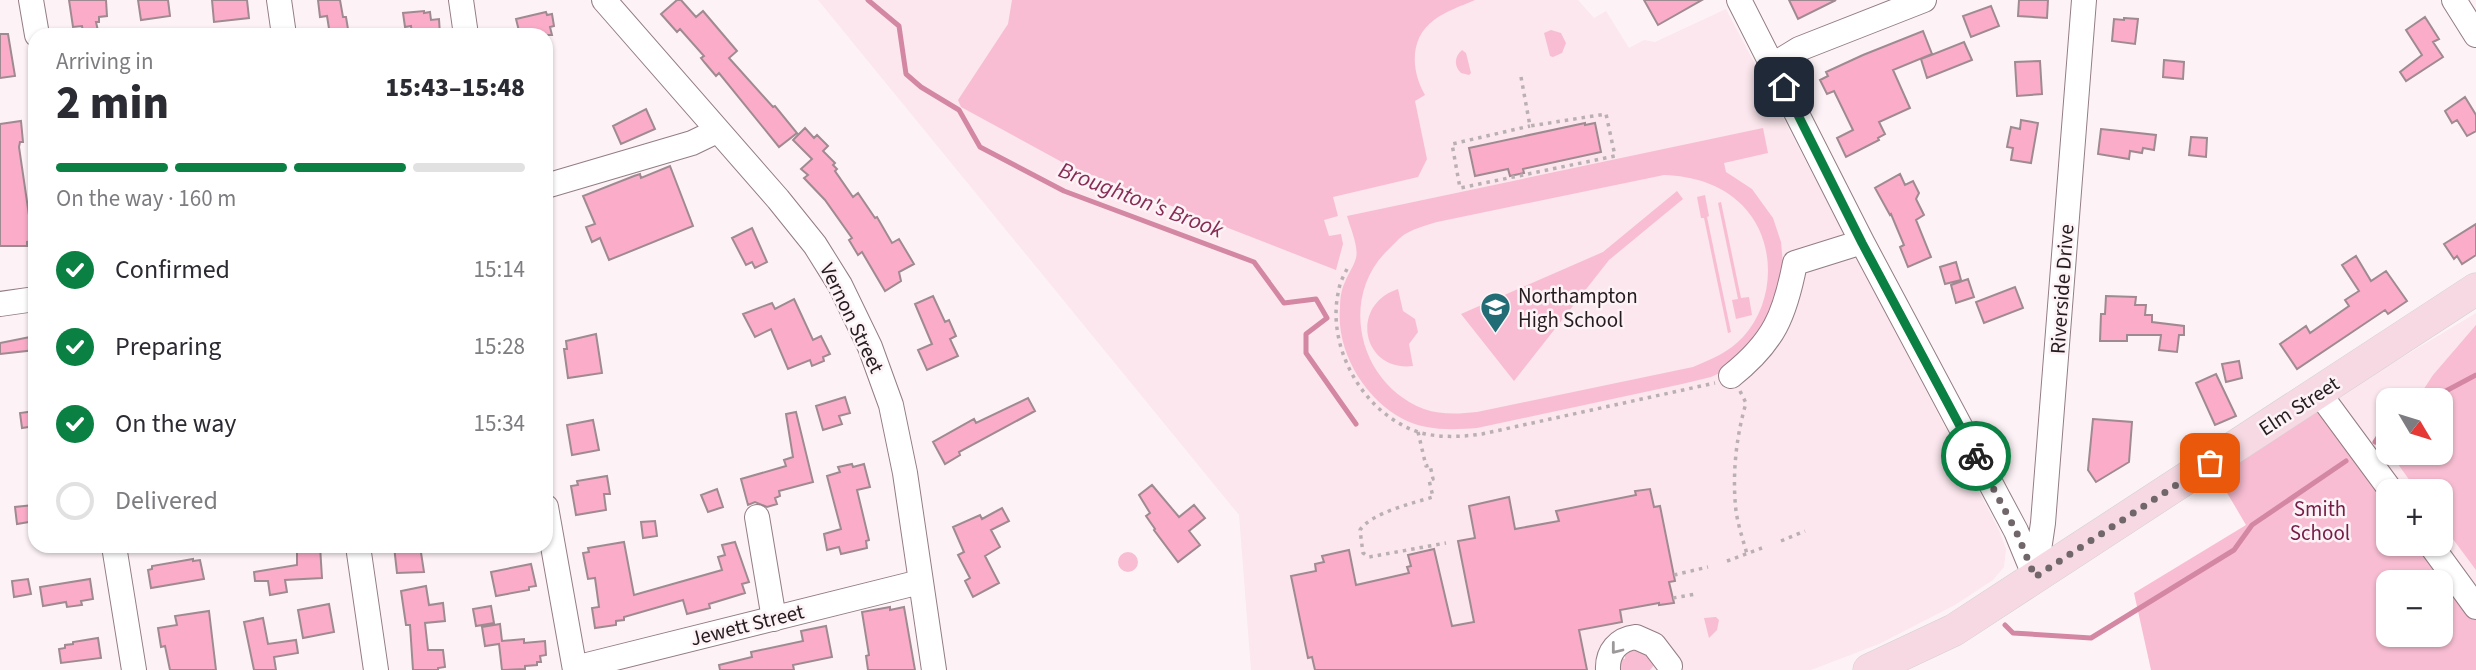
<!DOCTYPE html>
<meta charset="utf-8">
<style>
body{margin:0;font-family:"Source Sans 3",sans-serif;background:#f2f2f3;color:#2b2b33;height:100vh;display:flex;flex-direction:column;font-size:26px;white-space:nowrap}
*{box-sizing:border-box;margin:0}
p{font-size:23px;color:#7c7c81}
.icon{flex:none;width:38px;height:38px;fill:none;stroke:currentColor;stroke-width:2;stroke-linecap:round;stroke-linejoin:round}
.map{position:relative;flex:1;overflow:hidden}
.panel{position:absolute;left:28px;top:28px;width:525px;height:525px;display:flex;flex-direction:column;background:#fff;border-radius:21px;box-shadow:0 2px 5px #0004}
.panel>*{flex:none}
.needle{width:46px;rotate:128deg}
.controls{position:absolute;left:2376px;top:388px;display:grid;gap:14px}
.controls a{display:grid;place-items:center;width:77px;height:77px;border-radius:14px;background:#fff;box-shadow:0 2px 5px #0004;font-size:35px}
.pin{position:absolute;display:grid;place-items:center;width:60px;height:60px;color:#fff;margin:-30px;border-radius:14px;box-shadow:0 4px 10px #0006}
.courier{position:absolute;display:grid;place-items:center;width:70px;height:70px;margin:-35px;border:5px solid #0b8043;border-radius:50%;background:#fff;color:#222;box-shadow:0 2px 9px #0007}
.headline em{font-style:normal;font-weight:800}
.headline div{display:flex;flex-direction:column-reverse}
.headline{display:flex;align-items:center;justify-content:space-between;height:119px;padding:0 28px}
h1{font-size:46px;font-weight:800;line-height:52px}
.bar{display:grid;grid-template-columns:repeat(4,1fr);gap:10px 7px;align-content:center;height:84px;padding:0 28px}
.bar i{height:9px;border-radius:5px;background:#e1e1e2}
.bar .on{background:#0b8043}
.bar p{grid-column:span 4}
ol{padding:0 28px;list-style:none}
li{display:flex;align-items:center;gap:21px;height:77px}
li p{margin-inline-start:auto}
li .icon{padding:7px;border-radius:50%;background:#0b8043;color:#fff;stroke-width:4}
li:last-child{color:#7c7c81}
li i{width:38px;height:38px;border:4px solid #e1e1e2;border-radius:50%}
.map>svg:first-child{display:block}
.built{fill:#fbe7ed;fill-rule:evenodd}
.green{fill:#f8bdd2;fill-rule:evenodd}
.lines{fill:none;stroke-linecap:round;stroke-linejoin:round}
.stream{stroke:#d387a3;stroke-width:5}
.building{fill:#fbacc9;stroke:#a08a91;stroke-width:2}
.minor-casing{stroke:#937d84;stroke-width:26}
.major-casing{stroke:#d3d2d2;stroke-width:33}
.path{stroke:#bab0b3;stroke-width:3.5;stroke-dasharray:3.5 5;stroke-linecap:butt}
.minor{stroke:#fff;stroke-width:24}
.major{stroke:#f6d9e3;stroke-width:32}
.oneway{stroke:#9d999a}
.done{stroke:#71676a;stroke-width:7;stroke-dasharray:0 12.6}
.route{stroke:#0b8043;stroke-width:9}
.labels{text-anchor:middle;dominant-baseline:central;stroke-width:5;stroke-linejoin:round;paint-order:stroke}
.street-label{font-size:21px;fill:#251c1f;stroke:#fdf3f6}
.poi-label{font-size:21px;fill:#251c1f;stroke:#fdf3f6;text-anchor:start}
.park-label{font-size:21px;fill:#751d47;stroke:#fdf3f6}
.water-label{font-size:23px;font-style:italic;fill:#862d55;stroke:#fdf3f6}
</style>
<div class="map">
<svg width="2476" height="670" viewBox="0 0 2476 670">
<rect width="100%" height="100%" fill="#fdf3f6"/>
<!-- built -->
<path class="built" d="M818 0H1578L1594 18 1606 11 1629 48 1644 40 1655 42 1726 9 1999 530 2006 549 2004 567 1993 580 1955 605 1879 644 1811 670H1251L1239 515Z
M2476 313V586L2441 539V492H2406L2336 397ZM2389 401H2441V453H2389Z"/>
<!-- green -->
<path class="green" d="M1012 0H1475C1461 6 1446 11 1434 20 1409 38 1411 71 1425 95L1415 101 1427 159 1418 177 1333 197 1338 216 1324 220 1329 236 1341 234 1343 244 1336 270 1071 167 961 107 958 100 1008 24Z
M1551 30 1561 33 1566 43 1562 53 1553 57 1550 56 1544 33Z
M1462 50 1466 53 1471 73 1469 75 1461 73C1454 66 1454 57 1462 50Z
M1763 128 1768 153 1724 163 1726 172 1752 189 1773 218 1781 242 1784 275 1779 304 1735 366 1711 377 1682 384 1477 428C1452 430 1426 431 1403 419 1365 399 1336 352 1340 308 1340 300 1341 290 1345 282 1348 274 1354 266 1356 258 1359 247 1350 227 1347 216ZM1664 175C1693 176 1721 184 1742 205 1777 240 1776 301 1743 337 1729 352 1712 359 1693 367L1477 412C1459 414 1441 415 1424 409 1358 384 1337 295 1391 247 1396 242 1401 236 1407 233 1416 228 1427 225 1437 222Z
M1677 191 1683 199 1609 260 1514 381 1461 314 1603 252Z
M1705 195 1709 216 1707 217 1731 332 1728 333 1704 218H1701L1697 197Z
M1721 202 1741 298 1749 297 1752 315 1736 319 1732 300 1738 299 1718 203Z
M1398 289 1403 311 1415 319 1418 332 1409 344 1413 366C1362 372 1349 305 1398 289Z
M2476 325V570L2441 523V492H2418L2390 453H2441V401H2416L2433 375Z
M2318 407 2389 503V544H2420L2476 620V670H2151L2134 593 2246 525 2216 474ZM2389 583H2441V635H2389Z
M1118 562a10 10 0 1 1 20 0a10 10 0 1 1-20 0Z
M1716 617 1719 620 1717 630 1709 638 1704 618Z
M1644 649 1654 665 1650 670H1616L1618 657 1625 659V655L1622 652 1625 650Z"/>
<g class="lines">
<!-- stream -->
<path class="stream" d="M868 0 899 26 906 74 921 87 959 110 980 147 1064 191 1254 262 1284 303 1316 299 1327 318 1306 334V353L1356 424
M2427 401 2476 375
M2375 442 2389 421
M2005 625 2013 633 2091 638 2234 550 2252 525 2346 461"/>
</g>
<!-- building -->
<path class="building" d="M69 0H106L107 16 99 17V22H96L98 31 83 33 82 26 73 27Z
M138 0H168L170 16 141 20Z
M212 0H247L249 18 214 22Z
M318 0H340L343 17H346L349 35H330L327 16 320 17Z
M677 0H681L696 17 703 11 737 51 729 58 773 107 775 106 797 133 779 147 719 73 716 76 705 63 701 58 704 56 680 29 677 32 661 14Z
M1644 0H1702L1658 25Z
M1789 0H1836L1798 19Z
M2019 0H2048L2047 18 2018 16Z
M1991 6 1999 26 1971 37 1963 16Z
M424 11V13L430 12 431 20 439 19 440 35H412L411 26 405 27 403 13Z
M546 12 547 15 552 14 554 26 550 27 552 35H520L516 19Z
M2425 17 2439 39 2433 42 2443 57 2406 81 2400 72 2422 55 2406 30Z
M2124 18 2138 19 2135 44 2112 41 2114 19 2124 20Z
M1923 31 1932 54 1893 70 1910 108 1879 122 1885 134 1878 138 1879 140 1846 157 1837 138 1853 130 1834 91 1827 94 1820 80 1828 76 1826 72 1863 55Z
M0 34H8L15 76 0 78Z
M1964 42 1972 60 1927 78 1921 59Z
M2164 60 2184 62 2183 79 2163 77Z
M2040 61 2042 94 2017 96 2015 62Z
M2465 97 2476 115V131L2467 136 2457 120 2452 123 2445 111Z
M646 109 655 129 621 144 613 126Z
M2021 120 2038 123 2031 163 2011 160 2013 148 2007 147 2011 127 2020 129Z
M21 121 23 142H20L19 147 30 222 35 221V241L27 242V246H0V124Z
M1585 123V125L1595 123 1601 152 1523 169 1524 173 1510 176 1508 169 1475 176 1469 148Z
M805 128 814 138 817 135 828 146 823 151 835 163 833 165 837 169 835 171 853 197 858 193 875 218 877 217 892 243 899 239 914 264 899 272 901 281 885 291 862 252 858 255 849 240 852 238 825 200 804 178 808 175 801 169 812 159 793 140Z
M2101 129 2156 135 2154 150 2143 148 2142 153 2130 151 2129 159 2098 154Z
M2191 137 2207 138 2206 157 2189 155Z
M670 166 693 226 609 260 600 238 592 242 586 227 595 224 583 196 634 176 640 174 641 178Z
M1900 174 1905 185 1913 181 1919 193 1916 199 1924 215 1916 220 1931 257 1908 267 1900 247 1904 245 1891 214 1890 215 1875 188Z
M2476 224V255L2462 264 2457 256 2454 259 2444 244Z
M752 228 767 262 755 268 752 262 746 265 732 238Z
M2356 256 2371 281 2386 271 2407 301 2388 314 2385 310 2297 369 2280 344 2306 326 2310 333 2349 306 2345 300 2359 291 2342 265Z
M1956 262 1961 280 1945 284 1940 267Z
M1968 279 1974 297 1956 303 1951 285Z
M2015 287 2023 308 1984 323 1976 302Z
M933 296 945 322 949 320 956 336 950 339 958 356 927 370 918 350 932 344 915 304Z
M2106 296 2136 297 2135 305H2146L2145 315H2152V322L2184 326V335H2179L2177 352 2159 350 2161 335H2127V341H2100L2101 314H2105Z
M794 299 813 340 821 336 830 354 823 357 824 361 812 366 810 360 788 369 771 329 755 337 743 314 772 303 775 309Z
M596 334 602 373 568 378 564 349H567L566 341Z
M35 336V350L0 354V343Z
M2239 361 2242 378 2226 382 2222 364Z
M2216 374 2236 416 2215 425 2196 383Z
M845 397 850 413 839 416 842 424 823 430 816 406Z
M1028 398 1035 411 959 452 960 455 945 464 933 442 974 419 976 423Z
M35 411V426L22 428 20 413Z
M796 412 813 482 779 491 780 496 775 498 777 504 767 507 755 502 748 505 741 479 786 466 784 460 793 457 786 414Z
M2093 419 2132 422 2129 462 2096 482 2088 470Z
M593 420 599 450 572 455 567 425Z
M852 464 853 467 864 464 870 487 857 490 869 540 866 541 867 548 841 554 839 547 827 550 824 534 841 529 827 476 840 472 838 467Z
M607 476 610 494H604L606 510 576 515 571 486 578 485 577 481Z
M1152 485 1179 517 1194 505 1205 518 1189 531 1200 545 1178 562 1154 530 1155 529 1146 516 1150 513 1139 495Z
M717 489 723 507 708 512 701 495Z
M1650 489 1654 507 1660 506 1675 581 1669 582 1674 603 1659 605V603L1620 610 1622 622 1579 630 1587 670H1315L1312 657 1308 658 1291 576 1316 571 1315 564 1324 562 1322 556 1349 550 1356 585 1409 573 1407 567 1411 566 1408 555 1434 549 1452 626 1474 622 1458 541 1475 538 1469 506 1509 497 1515 529 1559 521 1556 511 1636 495 1635 491Z
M33 505 35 521 17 524 15 507Z
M1002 508 1009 521 991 530 1000 547 985 556 999 583 973 597 965 581 970 578 958 555 964 552 953 527 980 515 982 519Z
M655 521 657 536 643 538 641 522Z
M624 542 634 595 722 570 718 557 725 555 722 545 735 542 749 582 742 584 745 593 709 604 710 608 687 614 683 600 624 617V620L616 621V625L595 628 592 608 599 607 595 578 588 579 583 553 589 552 588 548Z
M297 546H320L322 578 285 580 287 592 270 595 268 581H255L254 572 297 565Z
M394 546H420L424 572 397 573Z
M193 559V561L200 560 204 579 151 588 148 570 152 569V566Z
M531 564 536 586 529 587V590L496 596 491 572Z
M28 579 31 594 14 597 12 581Z
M90 579 93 599 81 601 82 605 67 607 66 602 43 606 40 587Z
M426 586 429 605 443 603 445 621 425 623 428 650H443L445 667 438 668V670H413L410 625H406L401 591Z
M329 604 334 632 303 638 298 610Z
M491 606 494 623 476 626 473 609Z
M890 607V610L904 607 915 670H868L866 656 869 655 862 612Z
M209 611 216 670H170L165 646 161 647 158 628 177 625 175 616Z
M263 618 268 644 296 640 298 653 274 657 276 670H254L244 622Z
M500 624 502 641 524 639V643L545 641 546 655 540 656 541 662H537V665L525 666V669L502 670 499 644 485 646 482 627Z
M826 626 832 657 793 665 794 670H720L719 665 752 657 751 652 803 641 801 631Z
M98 638 101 658 61 663 59 649 65 648V645L73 644V642Z"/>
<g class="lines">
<defs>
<path id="minor" d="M31 0 37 35
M279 0 284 35
M461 0 466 35
M604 0 778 199 815 245 840 285 870 347 891 405 905 473 934 670
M1739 0 1862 242 2016 531 2035 577
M2454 0 2476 35
M1773 65 1799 49 1924 0
M546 186 692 143 717 131
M0 304 35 299
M1731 376C1774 342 1785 315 1795 263L1862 242
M2319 393 2392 492
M546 507 575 670
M757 517 774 619
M2430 544 2476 607
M114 546 134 670
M358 546 376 670
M2035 577 2043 523 2084 0
M575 668 920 582
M1608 670C1607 652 1618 639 1636 637L1654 645 1670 666"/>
<path id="major" d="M1869 670 1954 630 2476 289"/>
</defs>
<!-- minor casing -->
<use href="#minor" class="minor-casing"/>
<!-- major casing -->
<use href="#major" class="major-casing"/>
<!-- path -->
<path class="path" d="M1521 77 1530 126 1606 114 1615 156 1460 188 1452 144 1530 126
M1347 269C1344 275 1340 282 1339 289 1325 345 1362 413 1418 432 1438 438 1461 437 1482 434L1715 383
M1740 391 1746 403C1736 437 1732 475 1736 511 1738 525 1743 540 1747 554
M1418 432 1426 466 1430 465 1433 479 1429 480 1433 497C1413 503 1371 513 1360 530L1363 553 1369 557 1446 543
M1781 541 1805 531
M1727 561 1762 548
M1674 575 1708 567
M1673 598 1696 594"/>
<!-- minor -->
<use href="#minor" class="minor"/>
<!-- major -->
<use href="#major" class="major"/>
</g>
<!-- one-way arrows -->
<defs><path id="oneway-chevron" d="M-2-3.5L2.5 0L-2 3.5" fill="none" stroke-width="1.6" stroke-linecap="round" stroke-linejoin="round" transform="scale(1.75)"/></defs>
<use class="oneway" href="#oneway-chevron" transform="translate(1616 649) rotate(128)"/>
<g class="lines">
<!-- done -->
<path class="done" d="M1976 456 2016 531 2035 577 2210 463"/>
<!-- route -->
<path class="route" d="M1784 87 1862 243 1976 456"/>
</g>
<!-- icons -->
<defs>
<symbol id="school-pin" viewBox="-11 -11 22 30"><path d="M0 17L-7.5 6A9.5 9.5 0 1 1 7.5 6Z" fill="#226c75" stroke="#fdf3f6"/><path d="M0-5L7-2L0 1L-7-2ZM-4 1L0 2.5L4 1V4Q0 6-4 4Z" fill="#fff"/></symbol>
</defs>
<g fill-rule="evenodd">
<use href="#school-pin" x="1478" y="290" width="35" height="47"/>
</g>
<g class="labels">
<!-- street labels -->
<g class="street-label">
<text transform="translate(2062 289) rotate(-86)">Riverside Drive</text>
<text transform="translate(852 318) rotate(64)">Vernon Street</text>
<text transform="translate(2299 406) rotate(-33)">Elm Street</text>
<text transform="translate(747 625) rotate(-14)">Jewett Street</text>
</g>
<!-- poi labels -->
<g class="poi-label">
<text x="1518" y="296">Northampton<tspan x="1518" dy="24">High School</tspan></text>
</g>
<!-- park labels -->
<g class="park-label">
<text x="2320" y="509">Smith<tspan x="2320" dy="24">School</tspan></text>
</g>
<!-- water labels -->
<g class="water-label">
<text transform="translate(1141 200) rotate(21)">Broughton's Brook</text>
</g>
</g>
</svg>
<div class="controls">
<a><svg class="needle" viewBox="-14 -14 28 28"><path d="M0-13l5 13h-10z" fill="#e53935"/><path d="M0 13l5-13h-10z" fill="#7c7c81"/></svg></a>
<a>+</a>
<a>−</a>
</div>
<div class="pin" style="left:2210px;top:463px;background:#ea580c"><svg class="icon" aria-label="bag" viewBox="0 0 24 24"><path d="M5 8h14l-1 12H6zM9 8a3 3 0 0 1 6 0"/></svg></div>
<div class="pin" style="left:1784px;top:87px;background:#1f2937"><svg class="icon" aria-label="home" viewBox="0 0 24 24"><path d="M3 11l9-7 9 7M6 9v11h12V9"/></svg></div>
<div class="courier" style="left:1976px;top:456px"><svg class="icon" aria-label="bike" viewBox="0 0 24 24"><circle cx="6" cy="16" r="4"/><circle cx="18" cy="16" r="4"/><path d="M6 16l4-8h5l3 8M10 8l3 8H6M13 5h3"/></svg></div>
<section class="panel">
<div class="headline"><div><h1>2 min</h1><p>Arriving in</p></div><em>15:43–15:48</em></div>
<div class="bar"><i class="on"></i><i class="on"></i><i class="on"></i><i></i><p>On the way · 160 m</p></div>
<ol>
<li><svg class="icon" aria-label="check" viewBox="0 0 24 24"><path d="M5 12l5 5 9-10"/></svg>Confirmed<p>15:14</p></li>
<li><svg class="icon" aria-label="check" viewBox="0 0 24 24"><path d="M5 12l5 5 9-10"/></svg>Preparing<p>15:28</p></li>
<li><svg class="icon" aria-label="check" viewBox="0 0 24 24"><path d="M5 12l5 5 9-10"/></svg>On the way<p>15:34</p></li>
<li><i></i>Delivered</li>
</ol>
</section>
</div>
